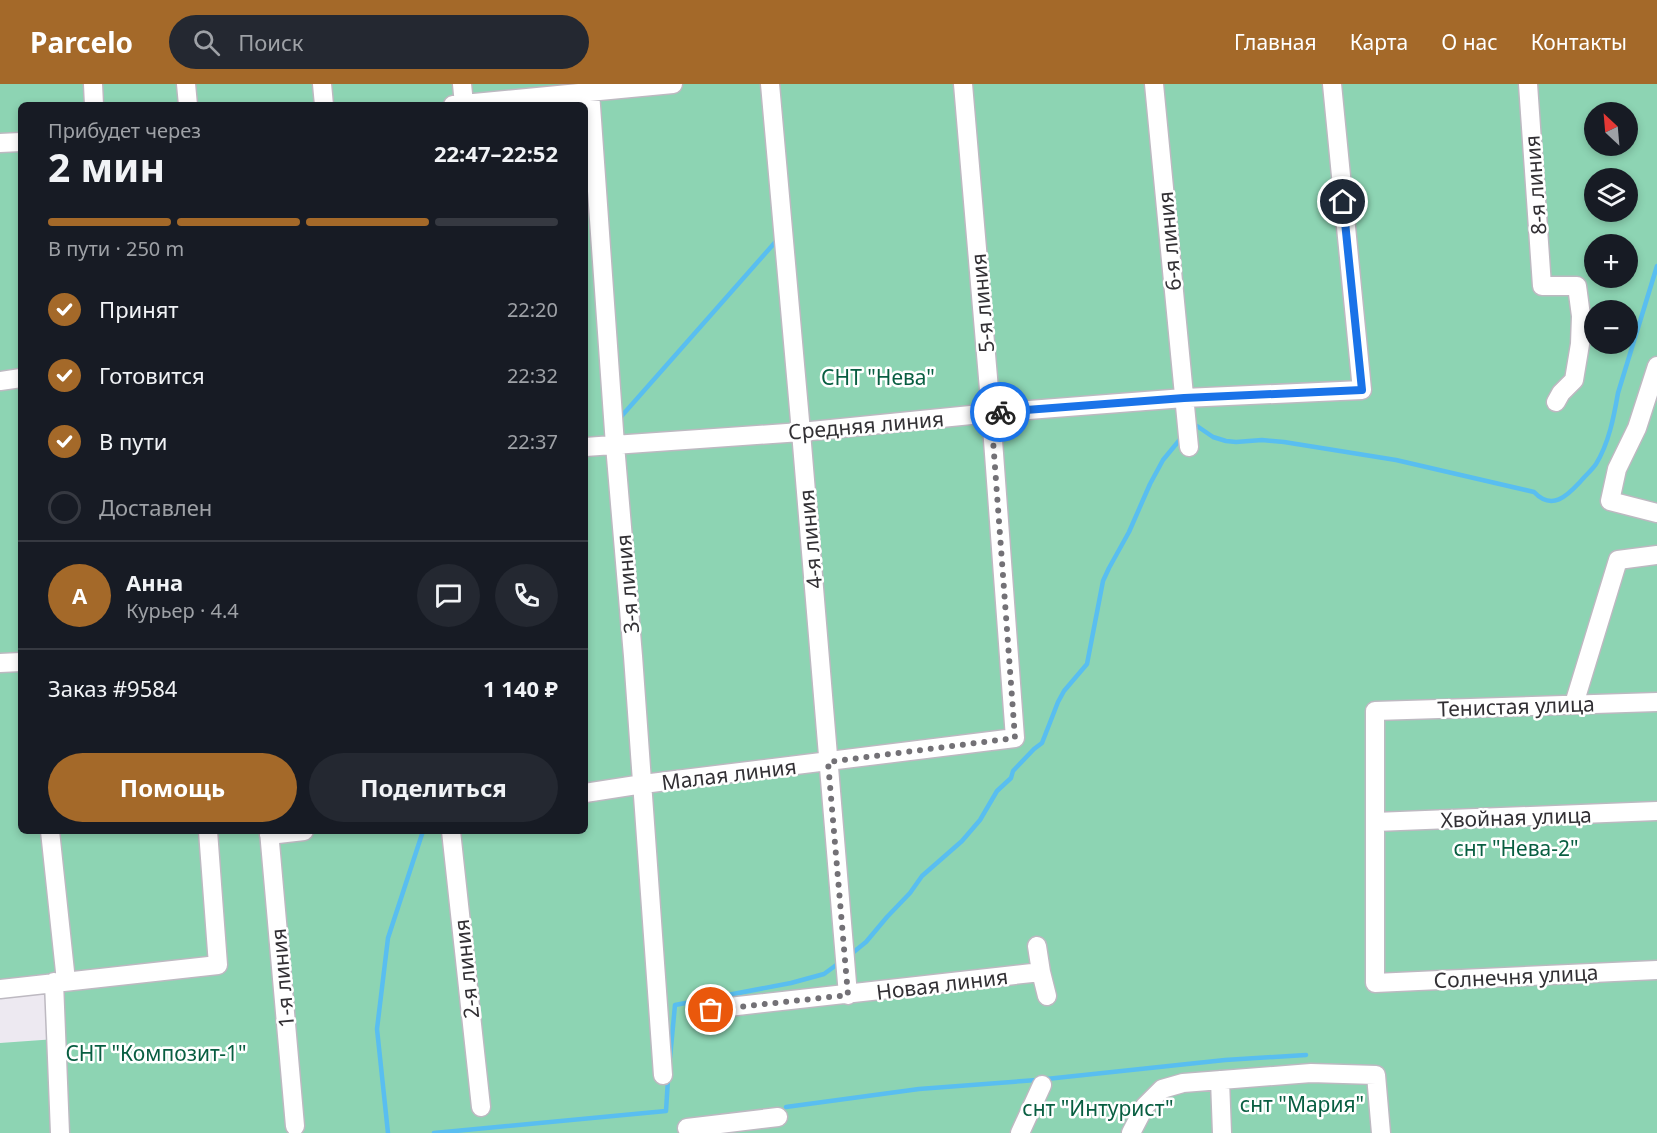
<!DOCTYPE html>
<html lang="ru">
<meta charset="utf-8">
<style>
body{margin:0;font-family:"Noto Sans",sans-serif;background:#242831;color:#f1f3f6;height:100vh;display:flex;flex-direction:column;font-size:22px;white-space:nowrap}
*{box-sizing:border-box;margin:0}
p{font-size:20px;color:#9ea1a6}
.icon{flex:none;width:33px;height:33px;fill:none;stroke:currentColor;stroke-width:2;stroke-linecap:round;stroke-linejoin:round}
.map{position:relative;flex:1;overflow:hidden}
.side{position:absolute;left:18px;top:18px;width:570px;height:732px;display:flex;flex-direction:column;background:#171b24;border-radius:9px;box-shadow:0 3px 9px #0003}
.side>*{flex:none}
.needle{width:39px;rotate:334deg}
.buttons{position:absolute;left:1584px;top:18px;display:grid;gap:12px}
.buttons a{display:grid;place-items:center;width:54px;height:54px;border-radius:50%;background:#171b24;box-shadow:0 3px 9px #0003;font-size:30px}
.pin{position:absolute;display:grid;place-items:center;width:51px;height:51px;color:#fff;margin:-26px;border:3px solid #fff;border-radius:50%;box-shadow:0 2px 6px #0007}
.courier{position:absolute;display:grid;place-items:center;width:60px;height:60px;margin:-30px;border:4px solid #1a73e8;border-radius:50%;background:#fff;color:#222;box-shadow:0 2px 8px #0007}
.headline em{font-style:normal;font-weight:700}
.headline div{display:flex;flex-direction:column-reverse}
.headline{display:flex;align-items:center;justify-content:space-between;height:102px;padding:0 30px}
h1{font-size:39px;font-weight:700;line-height:45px}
.bar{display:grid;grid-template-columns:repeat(4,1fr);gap:9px 6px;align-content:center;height:72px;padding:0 30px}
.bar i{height:8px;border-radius:4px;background:#363941}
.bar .current{background:#a46929}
.bar p{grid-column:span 4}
.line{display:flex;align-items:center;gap:15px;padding:0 30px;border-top:2px solid #363941}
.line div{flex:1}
.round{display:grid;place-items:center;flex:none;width:63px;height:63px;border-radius:32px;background:#242831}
ol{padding:0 30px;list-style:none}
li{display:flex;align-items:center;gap:18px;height:66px}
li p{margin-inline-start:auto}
li .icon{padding:6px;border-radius:50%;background:#a46929;color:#fff;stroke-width:4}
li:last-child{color:#9ea1a6}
li i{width:33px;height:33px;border:3px solid #363941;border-radius:50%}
.primary-button{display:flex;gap:12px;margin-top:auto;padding:12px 30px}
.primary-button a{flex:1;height:69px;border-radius:36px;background:#a46929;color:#fff;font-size:24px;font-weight:700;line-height:69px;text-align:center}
.primary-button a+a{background:#242831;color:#f1f3f6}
header{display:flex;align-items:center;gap:36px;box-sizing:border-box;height:84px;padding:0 30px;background:#a46929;color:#fff}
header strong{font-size:28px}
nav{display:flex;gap:33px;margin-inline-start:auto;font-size:21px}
.search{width:420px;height:54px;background:#242831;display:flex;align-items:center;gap:15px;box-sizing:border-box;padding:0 21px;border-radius:33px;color:#9ea1a6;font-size:22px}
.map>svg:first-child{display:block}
.green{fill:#8dd4b3;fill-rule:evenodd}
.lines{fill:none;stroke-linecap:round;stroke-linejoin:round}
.stream{stroke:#59bef0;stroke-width:4.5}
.minor-casing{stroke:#bdb9c1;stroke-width:21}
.minor{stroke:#fff;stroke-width:18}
.done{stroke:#737176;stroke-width:6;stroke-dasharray:0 10.8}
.route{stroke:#1a73e8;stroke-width:8}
.labels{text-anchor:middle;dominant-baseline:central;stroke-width:5;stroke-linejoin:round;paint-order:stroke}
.street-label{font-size:21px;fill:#323034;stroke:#fff}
.park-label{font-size:21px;fill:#085e41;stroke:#fff}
</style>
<header>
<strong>Parcelo</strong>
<div class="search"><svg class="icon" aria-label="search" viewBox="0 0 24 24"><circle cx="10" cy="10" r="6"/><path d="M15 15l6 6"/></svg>Поиск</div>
<nav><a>Главная</a><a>Карта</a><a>О нас</a><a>Контакты</a></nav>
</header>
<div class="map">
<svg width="1657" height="1049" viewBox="0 0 1657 1049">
<rect width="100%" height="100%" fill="#ede9f1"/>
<!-- green -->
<path class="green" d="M0 0H1657V1049H0V959L56 955 54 899 0 905ZM21 21H585V747H21ZM1594 28H1628V62H1594ZM1594 94H1628V128H1594ZM1594 160H1628V194H1594ZM1594 226H1628V260H1594Z"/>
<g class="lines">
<!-- stream -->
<path class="stream" d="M619 335 778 155
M1191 346 1197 342 1213 353 1226 357 1236 358 1262 356 1284 358 1396 376 1534 408C1552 427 1567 412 1580 398 1585 392 1592 386 1596 380 1609 359 1614 332 1618 309L1657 182
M850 871 866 858 887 833 910 809 922 792 962 757 980 736 997 707 1011 694 1013 687 1034 665 1042 659 1058 618 1064 607 1087 580 1103 497 1109 484 1129 448 1150 400 1163 376 1182 353
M670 974 675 921 791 899 824 890 839 879
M786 1023 919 1005 1037 996 1225 976 1306 971
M388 1049 377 945 388 854 423 747
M434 1049 666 1027 668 995"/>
<defs>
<path id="minor" d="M93 0 94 21
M186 0 188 21
M322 0 324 21
M462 0 464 20
M770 0 801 348 848 911
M1154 0 1189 363
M1528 0 1542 202H1577L1581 232 1580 260 1574 296 1561 309 1556 318
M590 8 615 361 633 572 663 991
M453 21 673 0
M0 59 21 58
M1657 282 1637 344 1617 385 1610 417 1657 429
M0 297 21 294
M585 363 801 348 991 329 1184 314 1362 306 1332 0
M0 579 21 578
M1657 618 1375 627V899L1657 886
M1574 620 1618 476 1657 471
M585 709 643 700 1015 654 991 329 963 0
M1375 738 1657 727
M50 747 66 897
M269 747 295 1042
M451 747 481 1023
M269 751 304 747
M1037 862 1041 888
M54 898 60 1049
M0 905 218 881 208 747
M711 925 1041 888 1047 912
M1220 996 1222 1049
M687 1044 778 1033
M1020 1049 1042 1001
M1131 1049 1145 1022 1162 1005 1183 999 1311 989 1376 991 1381 1049"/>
</defs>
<!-- minor casing -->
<use href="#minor" class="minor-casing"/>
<!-- minor -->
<use href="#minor" class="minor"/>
</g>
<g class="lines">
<!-- done -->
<path class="done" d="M711 926 848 911 828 678 1015 654 991 329 1000 328"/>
<!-- route -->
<path class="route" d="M1000 328 1184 314 1362 306 1343 118"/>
</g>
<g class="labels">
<!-- street labels -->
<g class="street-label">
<text transform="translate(1535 101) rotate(-94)">8-я линия</text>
<text transform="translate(1169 157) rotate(-95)">6-я линия</text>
<text transform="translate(982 219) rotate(-95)">5-я линия</text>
<text transform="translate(866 341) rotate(-5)">Средняя линия</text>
<text transform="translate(810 455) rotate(-95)">4-я линия</text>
<text transform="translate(627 500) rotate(-95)">3-я линия</text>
<text transform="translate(1516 622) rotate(-2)">Тенистая улица</text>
<text transform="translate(729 690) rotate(-7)">Малая линия</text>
<text transform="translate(1516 733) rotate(-2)">Хвойная улица</text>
<text transform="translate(466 885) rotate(-96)">2-я линия</text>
<text transform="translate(1516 892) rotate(-3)">Солнечня улица</text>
<text transform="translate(282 894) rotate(-95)">1-я линия</text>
<text transform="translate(942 900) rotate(-7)">Новая линия</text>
</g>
<!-- park labels -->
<g class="park-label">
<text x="878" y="293">СНТ "Нева"</text>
<text x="1516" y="764">снт "Нева-2"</text>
<text x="156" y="969">СНТ "Композит-1"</text>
<text x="1302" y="1020">снт "Мария"</text>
<text x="1098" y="1024">снт "Интурист"</text>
</g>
</g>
</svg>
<div class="buttons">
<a><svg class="needle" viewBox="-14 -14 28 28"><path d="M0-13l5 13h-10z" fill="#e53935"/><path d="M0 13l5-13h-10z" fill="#9ea1a6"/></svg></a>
<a><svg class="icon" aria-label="layers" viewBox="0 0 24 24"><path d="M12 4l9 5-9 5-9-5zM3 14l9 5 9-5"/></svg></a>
<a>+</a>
<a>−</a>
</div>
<div class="pin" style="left:711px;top:926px;background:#ea580c"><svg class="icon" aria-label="bag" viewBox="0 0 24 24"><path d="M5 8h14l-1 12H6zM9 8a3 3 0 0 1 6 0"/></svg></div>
<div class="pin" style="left:1343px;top:118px;background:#1f2937"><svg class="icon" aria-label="home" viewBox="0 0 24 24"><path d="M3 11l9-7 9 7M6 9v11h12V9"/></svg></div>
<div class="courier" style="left:1000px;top:328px"><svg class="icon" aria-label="bike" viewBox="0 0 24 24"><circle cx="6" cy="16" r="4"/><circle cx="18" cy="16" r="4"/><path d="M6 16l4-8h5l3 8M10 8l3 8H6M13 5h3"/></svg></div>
<section class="side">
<div class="headline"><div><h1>2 мин</h1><p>Прибудет через</p></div><em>22:47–22:52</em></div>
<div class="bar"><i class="current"></i><i class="current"></i><i class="current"></i><i></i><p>В пути · 250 m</p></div>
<ol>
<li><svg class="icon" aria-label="check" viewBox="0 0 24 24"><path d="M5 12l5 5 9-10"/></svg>Принят<p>22:20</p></li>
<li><svg class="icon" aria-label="check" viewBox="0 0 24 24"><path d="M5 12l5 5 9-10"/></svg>Готовится<p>22:32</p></li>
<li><svg class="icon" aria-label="check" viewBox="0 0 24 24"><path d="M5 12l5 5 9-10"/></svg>В пути<p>22:37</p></li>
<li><i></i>Доставлен</li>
</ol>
<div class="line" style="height:108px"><b class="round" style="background:#a46929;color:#fff">А</b><div><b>Анна</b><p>Курьер · 4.4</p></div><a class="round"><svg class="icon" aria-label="chat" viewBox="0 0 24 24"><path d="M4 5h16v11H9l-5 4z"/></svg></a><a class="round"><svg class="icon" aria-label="phone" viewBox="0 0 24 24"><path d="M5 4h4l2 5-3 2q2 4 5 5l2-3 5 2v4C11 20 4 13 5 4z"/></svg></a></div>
<div class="line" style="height:78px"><div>Заказ #9584</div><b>1 140 ₽</b></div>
<div class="primary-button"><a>Помощь</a><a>Поделиться</a></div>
</section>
</div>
